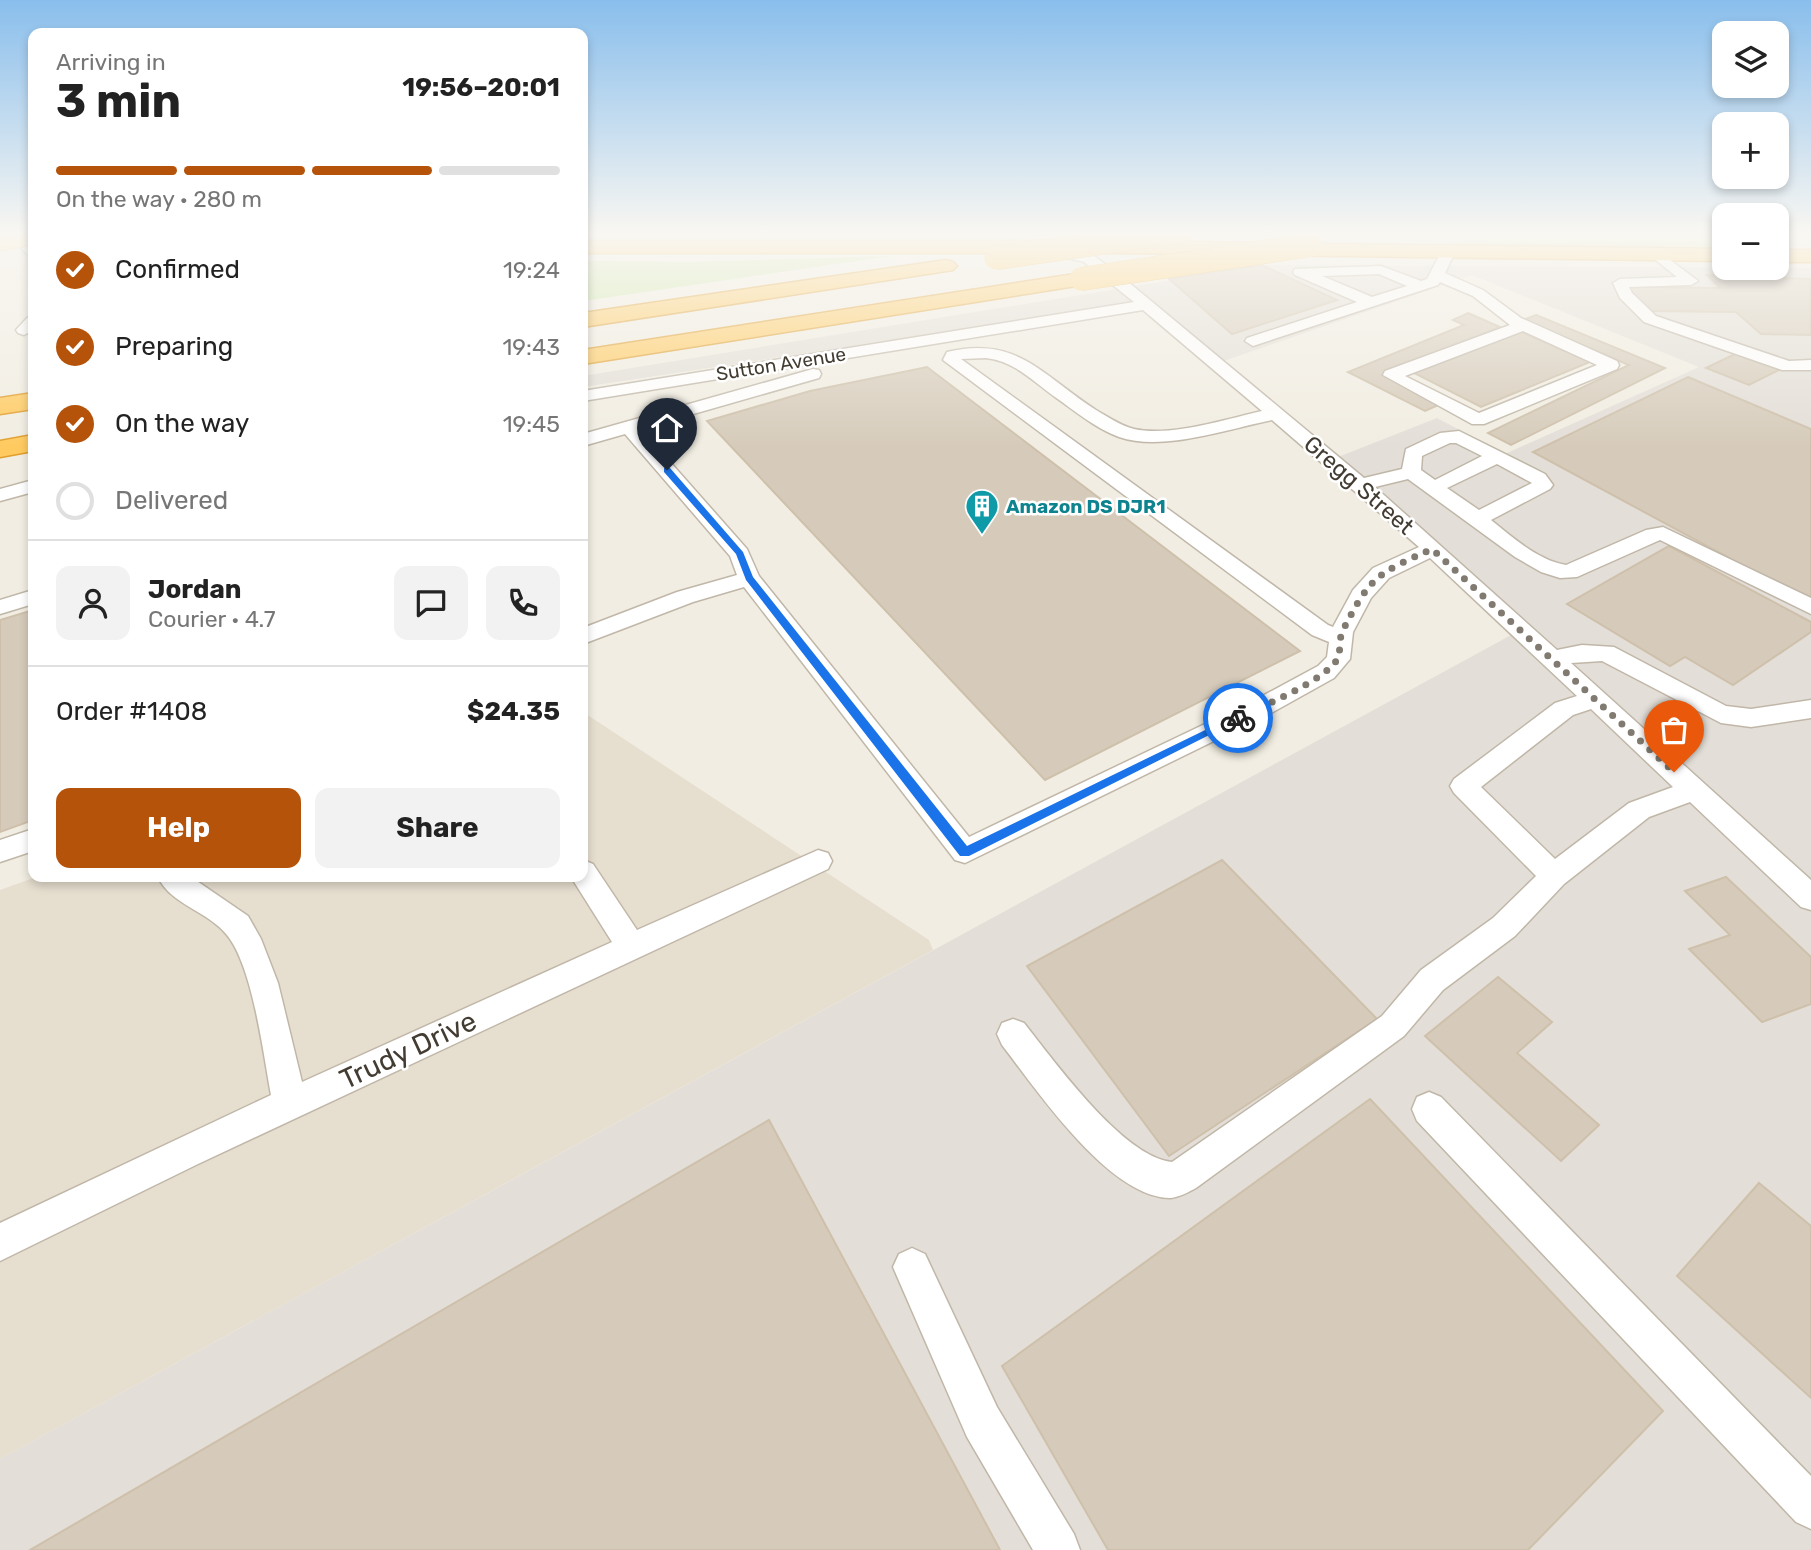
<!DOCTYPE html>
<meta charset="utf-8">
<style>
body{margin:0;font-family:Rubik,sans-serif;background:#f2f2f2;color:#222;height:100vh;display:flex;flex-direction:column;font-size:26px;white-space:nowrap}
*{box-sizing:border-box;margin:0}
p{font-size:23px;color:#767676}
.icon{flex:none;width:38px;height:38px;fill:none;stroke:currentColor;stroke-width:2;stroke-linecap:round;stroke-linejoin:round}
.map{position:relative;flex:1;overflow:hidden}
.details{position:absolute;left:28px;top:28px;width:560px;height:854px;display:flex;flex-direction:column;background:#fff;border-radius:14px;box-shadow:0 4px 10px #0003}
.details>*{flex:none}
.tools{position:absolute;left:1712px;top:21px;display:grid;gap:14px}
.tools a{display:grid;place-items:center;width:77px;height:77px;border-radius:14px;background:#fff;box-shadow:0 4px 10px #0003;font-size:35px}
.pin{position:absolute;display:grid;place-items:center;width:60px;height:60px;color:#fff;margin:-72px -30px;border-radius:50% 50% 50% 0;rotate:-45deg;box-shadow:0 0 7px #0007}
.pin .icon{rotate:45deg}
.courier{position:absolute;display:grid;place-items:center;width:70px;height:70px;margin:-35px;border:5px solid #1a73e8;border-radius:50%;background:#fff;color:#222;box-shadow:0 2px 9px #0007}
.overview em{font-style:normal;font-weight:700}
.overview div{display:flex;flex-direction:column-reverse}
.overview{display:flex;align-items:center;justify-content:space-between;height:119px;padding:0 28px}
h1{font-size:46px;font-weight:700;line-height:52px}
.bar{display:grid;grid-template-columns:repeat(4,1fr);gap:10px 7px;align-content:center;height:84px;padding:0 28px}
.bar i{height:9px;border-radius:5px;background:#e0e0e0}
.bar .selected{background:#b45309}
.bar p{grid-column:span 4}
.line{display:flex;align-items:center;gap:18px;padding:0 28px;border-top:2px solid #e0e0e0}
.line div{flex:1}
.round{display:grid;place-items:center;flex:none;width:74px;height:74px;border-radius:14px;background:#f2f2f2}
ol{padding:0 28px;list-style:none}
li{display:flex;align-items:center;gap:21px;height:77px}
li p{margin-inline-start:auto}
li .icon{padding:7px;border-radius:50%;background:#b45309;color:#fff;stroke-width:4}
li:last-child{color:#767676}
li i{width:38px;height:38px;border:4px solid #e0e0e0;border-radius:50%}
.cta{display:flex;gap:14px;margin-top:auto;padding:14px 28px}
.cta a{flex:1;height:80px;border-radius:14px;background:#b45309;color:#fff;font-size:28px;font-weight:700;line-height:80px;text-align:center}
.cta a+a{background:#f2f2f2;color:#222}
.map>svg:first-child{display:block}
.residential{fill:#e6dfd0}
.industrial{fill:#e3ded7}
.green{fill:#cbe7a9}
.building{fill:#d6cbba;stroke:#cec0aa;stroke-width:2}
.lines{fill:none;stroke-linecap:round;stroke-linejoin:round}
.minor-casing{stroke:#c0b7a8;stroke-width:3}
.highway-casing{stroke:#e09f2d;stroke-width:3}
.minor{fill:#fff;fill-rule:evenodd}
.highway{fill:#ffca5f;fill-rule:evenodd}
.major-bridge-casing{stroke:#e5bc5c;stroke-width:21;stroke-linecap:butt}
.highway-bridge-casing{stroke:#e09f2d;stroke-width:24;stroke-linecap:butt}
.major-bridge{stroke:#ffdf8d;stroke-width:19}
.highway-bridge{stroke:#ffca5f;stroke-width:23}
.route{fill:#1a73e8}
.done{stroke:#807a70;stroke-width:7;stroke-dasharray:0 12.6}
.labels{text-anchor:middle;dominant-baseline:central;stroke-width:5;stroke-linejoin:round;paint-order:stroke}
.far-street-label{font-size:19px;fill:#433c32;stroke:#fff}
.far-culture-label{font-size:19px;font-weight:bold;fill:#0d838f;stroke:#fff;text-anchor:start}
.street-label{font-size:23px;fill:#433c32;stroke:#fff}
.near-street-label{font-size:28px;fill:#433c32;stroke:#fff}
</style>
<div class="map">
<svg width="1811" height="1550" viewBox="0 0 1811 1550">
<rect width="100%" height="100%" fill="#f1ede2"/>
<!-- residential -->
<path class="residential" d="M583 712 929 940 933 950 0 1459V890L36 877H583Z"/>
<!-- industrial -->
<path class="industrial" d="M1264 265 1811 268V1550H0V1459L1513 634 1328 461 1437 418 1505 454 1699 367 1472 275 1218 363 1148 301 583 387V376Z"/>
<!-- green -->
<path class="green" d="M919 231H1059L998 240 836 239Z
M1478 237 1724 238V249L1431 246Z
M891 256 583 301V261L690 262Z"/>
<!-- building -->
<path class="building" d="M1262 265 1337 300 1232 334 1169 279Z
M1707 275 1810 279 1811 335 1761 334 1736 312 1648 311 1624 287 1720 288Z
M1468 313 1500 327 1383 375 1441 404 1425 411 1348 372 1464 325 1453 320Z
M1536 315 1665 368 1511 445 1488 433 1629 365 1523 320Z
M1517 330 1590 362 1481 407 1410 371Z
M1739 352 1781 369 1749 385 1706 368Z
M927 367 1300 651 1045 780 707 421 810 391Z
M1688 377 1811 429V602L1533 452Z
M1669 546 1811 622V632L1733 685 1685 657 1670 666 1567 604Z
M33 610V820L0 832V620Z
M1222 860 1377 1019 1169 1156 1027 966Z
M1726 877 1811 957V1004L1762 1022 1689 949 1730 935 1685 891Z
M1498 977 1552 1022 1517 1053 1599 1125 1561 1161 1425 1036Z
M1370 1099 1663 1411 1528 1550H1108L1002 1366Z
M769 1120 1000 1550H30Z
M1759 1183 1811 1226V1398L1677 1276Z"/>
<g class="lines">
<defs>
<path id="minor" d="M23 239 33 245V256L28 255 16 243Z
M1049 245 1094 256 1121 276 1364 478 1402 469 1406 449 1440 433 1459 431 1545 474 1553 485 1550 489 1491 520C1512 537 1539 561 1566 565L1646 530 1663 527 1811 598V614L1660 540 1577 577 1560 578 1541 572 1515 557 1408 479 1375 487 1557 650 1582 645 1614 647 1726 706 1751 709 1811 700V718L1751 727 1721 723 1602 661 1571 663 1811 880V910L1801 907 1690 802 1649 817 1564 884 1515 936 1443 990 1404 1036 1196 1188C1189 1192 1179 1197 1171 1198 1110 1199 1036 1089 1002 1045L997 1034 1002 1023 1013 1019 1024 1023C1055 1062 1123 1157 1172 1162L1382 1016 1421 970 1493 918 1536 876 1454 793 1450 786 1454 779 1555 703 1577 696 1430 558 1389 578 1371 598 1353 632 1350 659 1334 678 1273 712 965 863 955 860 744 587 693 602 583 644V628L677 592 737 575 730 556 625 434 583 446V434L813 369 819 370 821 374 819 378 641 429 747 549 759 576 969 837 1255 700 1318 666 1327 657 1329 642 1312 635 943 360 947 352C1017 335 1043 376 1096 410 1108 417 1121 426 1134 429 1171 437 1226 419 1262 411L1143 310 583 401V391L1134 302 1084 262 1044 252V246ZM986 358C1014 361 1033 381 1055 397 1075 411 1095 428 1119 437 1162 452 1228 429 1272 420L1419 547 1373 568 1353 590 1333 627 1328 625 961 359ZM1450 443H1456L1482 456 1435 480 1421 470 1422 456ZM1497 464 1532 483 1479 510 1447 488ZM1591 709 1673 787 1629 803 1555 859 1481 787 1573 715Z
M1448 248 1455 252 1445 273 1483 290 1521 318 1617 361 1619 365 1617 369 1484 424H1472L1383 375 1385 371 1510 325 1473 296 1440 282 1438 285 1259 344 1253 346 1245 341 1247 338 1357 302 1295 275 1293 272 1295 269 1381 266 1421 281 1427 279 1441 252ZM1379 274 1407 286 1372 297 1322 276ZM1523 331 1597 365 1479 413 1405 376Z
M1657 250 1698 281 1691 285 1629 287 1632 293 1656 316 1789 361 1811 360V370H1782L1644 322 1620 298 1613 283 1620 279 1677 277 1652 257V251Z
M33 316V330L24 335 18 333 16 330 27 318Z
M33 480V492L0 501V489Z
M33 590V604L0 614V600Z
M33 829V851L0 862V840Z
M818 850 828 853 832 861 828 869 198 1164 0 1261V1223L271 1095C263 1053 253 967 227 935 208 911 171 905 158 877H191L248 916 261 939 278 983 302 1082 612 942 571 877H583V860L593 864 637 930Z
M1429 1092 1441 1097 1811 1476V1529L1796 1522 1417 1121 1412 1109 1417 1097Z
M912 1248 925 1254 997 1407 1074 1534 1080 1550H1033L967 1437 893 1267 899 1254Z"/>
<path id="highway" d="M583 241H1116L1724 249V261L1116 253H583Z
M1776 250H1811V262H1776Z
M946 260 953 262 957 266 953 270 583 327V313Z
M1081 273 1089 274 1092 279 1089 284 583 364V350Z
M33 393V409L0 414V398Z
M33 435V451L0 457V441Z"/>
</defs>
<!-- minor casing -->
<use href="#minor" class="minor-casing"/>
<!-- highway casing -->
<use href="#highway" class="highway-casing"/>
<!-- minor -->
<use href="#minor" class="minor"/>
<!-- highway -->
<use href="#highway" class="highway"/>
<defs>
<path id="major-bridge" d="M0 241 33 235"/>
<path id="highway-bridge" d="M996 258 1184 231
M1081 279 1311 245"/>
</defs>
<!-- major-bridge casing -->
<use href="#major-bridge" class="major-bridge-casing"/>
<!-- highway-bridge casing -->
<use href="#highway-bridge" class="highway-bridge-casing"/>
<!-- major-bridge -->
<use href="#major-bridge" class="major-bridge"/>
<!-- highway-bridge -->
<use href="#highway-bridge" class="highway-bridge"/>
</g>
<!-- sky -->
<linearGradient id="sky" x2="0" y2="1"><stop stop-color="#89beec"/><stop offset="0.52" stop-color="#f9f7f2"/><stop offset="1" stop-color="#f9f7f2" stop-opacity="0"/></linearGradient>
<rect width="1811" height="448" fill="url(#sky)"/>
<!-- route -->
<path class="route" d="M664 468H670L743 552 753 577 967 846 1234 716 1238 715 1243 718 969 856H960L746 580 736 554 664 472Z"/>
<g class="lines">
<!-- done -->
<path class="done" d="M1238 718C1261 707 1323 681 1336 661 1342 653 1338 639 1343 630 1371 575 1377 574 1432 549L1674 772"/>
</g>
<!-- icons -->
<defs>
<symbol id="building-pin" viewBox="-11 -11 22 30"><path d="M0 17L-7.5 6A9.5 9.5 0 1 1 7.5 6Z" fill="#0f9aa8" stroke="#fff"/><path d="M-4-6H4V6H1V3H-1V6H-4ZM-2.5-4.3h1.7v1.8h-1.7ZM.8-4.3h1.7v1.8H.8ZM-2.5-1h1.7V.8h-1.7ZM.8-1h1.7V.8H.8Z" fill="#fff"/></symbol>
</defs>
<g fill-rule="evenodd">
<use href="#building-pin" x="963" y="487" width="38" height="52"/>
</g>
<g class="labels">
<!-- far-street labels -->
<g class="far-street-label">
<text transform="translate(781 364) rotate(-9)">Sutton Avenue</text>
</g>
<!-- far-culture labels -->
<g class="far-culture-label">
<text x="1006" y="506">Amazon DS DJR1</text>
</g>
<!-- street labels -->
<g class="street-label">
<text transform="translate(1359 485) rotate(41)">Gregg Street</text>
</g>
<!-- near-street labels -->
<g class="near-street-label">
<text transform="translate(408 1050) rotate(-25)">Trudy Drive</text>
</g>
</g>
</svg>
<div class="tools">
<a><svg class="icon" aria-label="layers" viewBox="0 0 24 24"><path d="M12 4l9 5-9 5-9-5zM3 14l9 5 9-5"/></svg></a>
<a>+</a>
<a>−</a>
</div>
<div class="pin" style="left:1674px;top:772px;background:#ea580c"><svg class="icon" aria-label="bag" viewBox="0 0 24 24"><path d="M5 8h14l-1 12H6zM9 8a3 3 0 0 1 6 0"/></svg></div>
<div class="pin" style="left:667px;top:470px;background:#1f2937"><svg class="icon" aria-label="home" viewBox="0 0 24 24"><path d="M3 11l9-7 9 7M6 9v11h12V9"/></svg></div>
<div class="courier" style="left:1238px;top:718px"><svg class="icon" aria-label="bike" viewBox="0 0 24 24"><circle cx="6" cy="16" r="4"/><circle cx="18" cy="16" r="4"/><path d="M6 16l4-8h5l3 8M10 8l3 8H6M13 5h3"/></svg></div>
<section class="details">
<div class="overview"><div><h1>3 min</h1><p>Arriving in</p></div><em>19:56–20:01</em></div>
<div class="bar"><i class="selected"></i><i class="selected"></i><i class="selected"></i><i></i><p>On the way · 280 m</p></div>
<ol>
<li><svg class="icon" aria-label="check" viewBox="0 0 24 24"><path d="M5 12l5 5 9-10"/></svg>Confirmed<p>19:24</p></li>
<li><svg class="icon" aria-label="check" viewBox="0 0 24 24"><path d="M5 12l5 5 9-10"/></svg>Preparing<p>19:43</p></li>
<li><svg class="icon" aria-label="check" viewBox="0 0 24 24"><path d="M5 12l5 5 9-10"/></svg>On the way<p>19:45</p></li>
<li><i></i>Delivered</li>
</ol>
<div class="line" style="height:126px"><a class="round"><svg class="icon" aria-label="person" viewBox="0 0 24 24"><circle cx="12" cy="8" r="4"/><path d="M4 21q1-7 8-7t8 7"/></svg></a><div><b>Jordan</b><p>Courier · 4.7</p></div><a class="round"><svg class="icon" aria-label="chat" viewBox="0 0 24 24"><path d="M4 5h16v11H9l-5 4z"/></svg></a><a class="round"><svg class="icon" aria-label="phone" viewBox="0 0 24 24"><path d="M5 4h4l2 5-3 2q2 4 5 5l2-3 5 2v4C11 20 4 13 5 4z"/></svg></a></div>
<div class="line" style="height:91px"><div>Order #1408</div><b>$24.35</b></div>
<div class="cta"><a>Help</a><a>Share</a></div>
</section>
</div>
